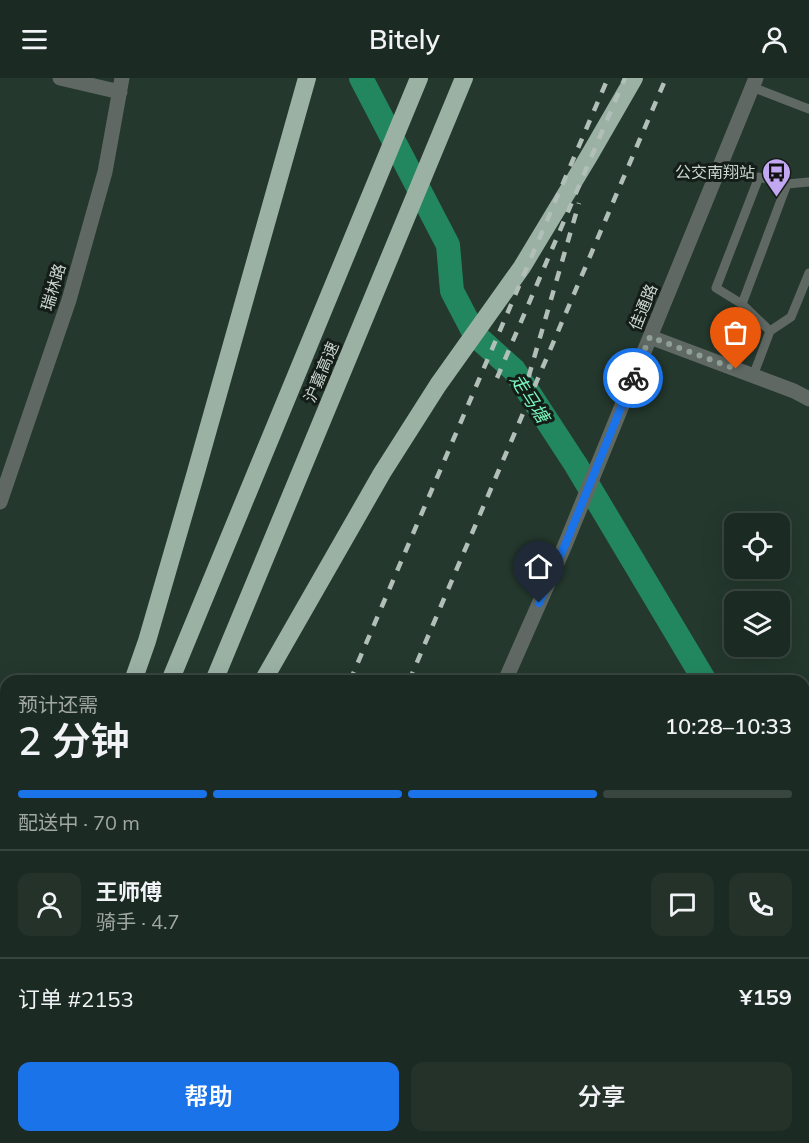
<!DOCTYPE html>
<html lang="zh">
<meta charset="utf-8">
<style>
body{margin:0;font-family:Mulish,"Noto Sans SC",sans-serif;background:#24322a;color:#f1f3f6;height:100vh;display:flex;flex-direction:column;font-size:22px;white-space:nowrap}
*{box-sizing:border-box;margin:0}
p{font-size:20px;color:#a0a7a5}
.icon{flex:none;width:33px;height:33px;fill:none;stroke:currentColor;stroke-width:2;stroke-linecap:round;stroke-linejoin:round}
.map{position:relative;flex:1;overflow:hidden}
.side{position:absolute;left:0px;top:597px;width:810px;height:468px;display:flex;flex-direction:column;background:#1b2a22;border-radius:18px 18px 0 0;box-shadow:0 6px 24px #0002,0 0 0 2px #394640}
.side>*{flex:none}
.controls{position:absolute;left:724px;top:435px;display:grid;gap:12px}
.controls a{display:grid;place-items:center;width:66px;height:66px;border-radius:12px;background:#1b2a22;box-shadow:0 6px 24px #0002,0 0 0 2px #394640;font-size:30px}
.pin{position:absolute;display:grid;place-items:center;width:51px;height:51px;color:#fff;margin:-62px -26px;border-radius:50% 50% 50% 0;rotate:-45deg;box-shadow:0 0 6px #0007}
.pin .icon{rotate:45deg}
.courier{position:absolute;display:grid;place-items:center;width:60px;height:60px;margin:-30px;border:4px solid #1a73e8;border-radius:50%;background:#fff;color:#222;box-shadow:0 2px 8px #0007}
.overview em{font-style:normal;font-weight:600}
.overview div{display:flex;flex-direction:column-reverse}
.overview{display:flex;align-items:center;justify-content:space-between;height:102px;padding:0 18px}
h1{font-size:39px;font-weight:600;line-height:45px}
.bar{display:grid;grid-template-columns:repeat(4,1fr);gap:9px 6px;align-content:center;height:72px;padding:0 18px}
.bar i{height:8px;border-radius:4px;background:#394640}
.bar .active{background:#1a73e8}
.bar p{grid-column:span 4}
.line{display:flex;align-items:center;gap:15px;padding:0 18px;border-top:2px solid #394640}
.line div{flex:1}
.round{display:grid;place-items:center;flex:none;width:63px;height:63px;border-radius:12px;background:#24322a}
.action{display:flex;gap:12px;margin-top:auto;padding:12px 18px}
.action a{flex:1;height:69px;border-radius:12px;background:#1a73e8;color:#fff;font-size:24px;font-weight:600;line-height:69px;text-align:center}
.action a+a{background:#24322a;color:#f1f3f6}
header{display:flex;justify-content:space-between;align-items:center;height:78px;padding:0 18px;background:#1b2a22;font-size:27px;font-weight:600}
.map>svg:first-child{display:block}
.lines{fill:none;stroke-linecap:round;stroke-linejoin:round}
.canal{stroke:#22875f;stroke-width:24}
.service{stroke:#5f6863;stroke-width:9}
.minor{stroke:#5f6863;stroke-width:15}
.trunk{stroke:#92a79b;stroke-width:16}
.motorway{stroke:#9ab1a4;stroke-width:18}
.rail{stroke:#b2bfb8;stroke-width:4.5;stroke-dasharray:10 10;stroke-linecap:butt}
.done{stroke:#909f96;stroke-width:6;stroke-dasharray:0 10.8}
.route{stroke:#1a73e8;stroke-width:8}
.labels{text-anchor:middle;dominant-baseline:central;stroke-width:6;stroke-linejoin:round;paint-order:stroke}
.poi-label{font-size:16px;fill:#cad6cf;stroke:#141d18;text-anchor:end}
.street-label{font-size:16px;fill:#cad6cf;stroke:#141d18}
.water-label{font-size:18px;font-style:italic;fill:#7af8be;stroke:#141d18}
</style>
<header><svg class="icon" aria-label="menu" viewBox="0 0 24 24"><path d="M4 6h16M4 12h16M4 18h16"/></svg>Bitely<svg class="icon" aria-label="person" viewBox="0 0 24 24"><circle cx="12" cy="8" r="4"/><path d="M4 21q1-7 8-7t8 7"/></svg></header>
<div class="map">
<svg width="809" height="1065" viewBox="0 0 809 1065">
<rect width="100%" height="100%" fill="#24382d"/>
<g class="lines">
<!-- canal -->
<path class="canal" d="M361 0 448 167 452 213 475 257 514 292 576 387 705 603
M804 768 809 776
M0 1057 4 1065"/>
<!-- service -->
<path class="service" d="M752 9 809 31
M742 226 787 106
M770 253 742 226 716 210 759 99 787 106 809 104
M753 298 770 253 791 239 809 195"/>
<!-- minor -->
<path class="minor" d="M60 0 120 14
M650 259 794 313 809 321
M0 424 69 222 105 94 122 0
M505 603 565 467 756 0
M419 1059 422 1065"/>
<!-- trunk -->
<path class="trunk" d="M804 1005 809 1002
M804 1040 809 1038
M680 1065 692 1059
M751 1065 764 1059"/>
<!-- motorway -->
<path class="motorway" d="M133 603 147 563 196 394 307 0
M170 603 419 0
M214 603 464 0
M263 603 382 395 438 307 522 189 589 78 634 0
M0 941 6 928
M0 998 6 985
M22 1065 25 1059"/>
<!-- rail -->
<path class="rail" d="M497 300 625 0
M523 318 579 125
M350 603 608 0
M409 603 666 0
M153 1065 155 1059
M185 1065 188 1059"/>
</g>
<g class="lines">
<!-- done -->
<path class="done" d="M633 300 650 259 736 291"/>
<!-- route -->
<path class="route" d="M539 525 565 467 633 300"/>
</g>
<!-- icons -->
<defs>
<symbol id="bus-pin" viewBox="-11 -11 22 30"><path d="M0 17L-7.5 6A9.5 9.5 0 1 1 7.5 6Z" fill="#c2a8f3" stroke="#141d18"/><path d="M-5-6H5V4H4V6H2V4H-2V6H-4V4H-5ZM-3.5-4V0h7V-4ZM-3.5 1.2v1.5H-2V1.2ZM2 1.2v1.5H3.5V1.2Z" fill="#111"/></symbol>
</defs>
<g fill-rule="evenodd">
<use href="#bus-pin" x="760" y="78" width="33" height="45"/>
</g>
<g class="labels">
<!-- poi labels -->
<g class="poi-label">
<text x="755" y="94">公交南翔站</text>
</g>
<!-- street labels -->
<g class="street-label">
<text transform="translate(53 209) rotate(-73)">瑞林路</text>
<text transform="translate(643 229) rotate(-68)">佳通路</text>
<text transform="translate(321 294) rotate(-67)">沪嘉高速</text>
</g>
<!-- water labels -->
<g class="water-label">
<text transform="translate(530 320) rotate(57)">走马塘</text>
</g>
</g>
</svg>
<div class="controls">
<a><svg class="icon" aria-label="locate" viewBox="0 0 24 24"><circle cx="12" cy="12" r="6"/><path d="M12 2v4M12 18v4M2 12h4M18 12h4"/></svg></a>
<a><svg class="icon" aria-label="layers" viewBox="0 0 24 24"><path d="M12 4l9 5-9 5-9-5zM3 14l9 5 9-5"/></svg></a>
</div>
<div class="pin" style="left:736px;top:291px;background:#ea580c"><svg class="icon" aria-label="bag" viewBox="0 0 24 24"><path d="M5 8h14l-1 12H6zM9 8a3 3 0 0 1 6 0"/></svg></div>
<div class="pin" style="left:539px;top:525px;background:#1f2937"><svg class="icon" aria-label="home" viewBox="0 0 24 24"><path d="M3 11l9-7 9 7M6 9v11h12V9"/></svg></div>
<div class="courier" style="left:633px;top:300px"><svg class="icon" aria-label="bike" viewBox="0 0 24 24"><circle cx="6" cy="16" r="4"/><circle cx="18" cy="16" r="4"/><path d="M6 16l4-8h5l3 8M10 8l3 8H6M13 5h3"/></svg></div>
<section class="side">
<div class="overview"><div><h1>2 分钟</h1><p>预计还需</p></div><em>10:28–10:33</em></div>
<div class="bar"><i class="active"></i><i class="active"></i><i class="active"></i><i></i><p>配送中 · 70 m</p></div>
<div class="line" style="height:108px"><a class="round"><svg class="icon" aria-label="person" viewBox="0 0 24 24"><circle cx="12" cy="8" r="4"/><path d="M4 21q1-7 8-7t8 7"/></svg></a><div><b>王师傅</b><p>骑手 · 4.7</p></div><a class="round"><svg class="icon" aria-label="chat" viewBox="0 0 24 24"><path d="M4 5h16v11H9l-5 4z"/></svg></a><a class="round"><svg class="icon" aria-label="phone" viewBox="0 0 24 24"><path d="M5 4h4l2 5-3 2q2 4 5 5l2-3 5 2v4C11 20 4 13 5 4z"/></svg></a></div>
<div class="line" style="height:78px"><div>订单 #2153</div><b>¥159</b></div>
<div class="action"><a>帮助</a><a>分享</a></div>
</section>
</div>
